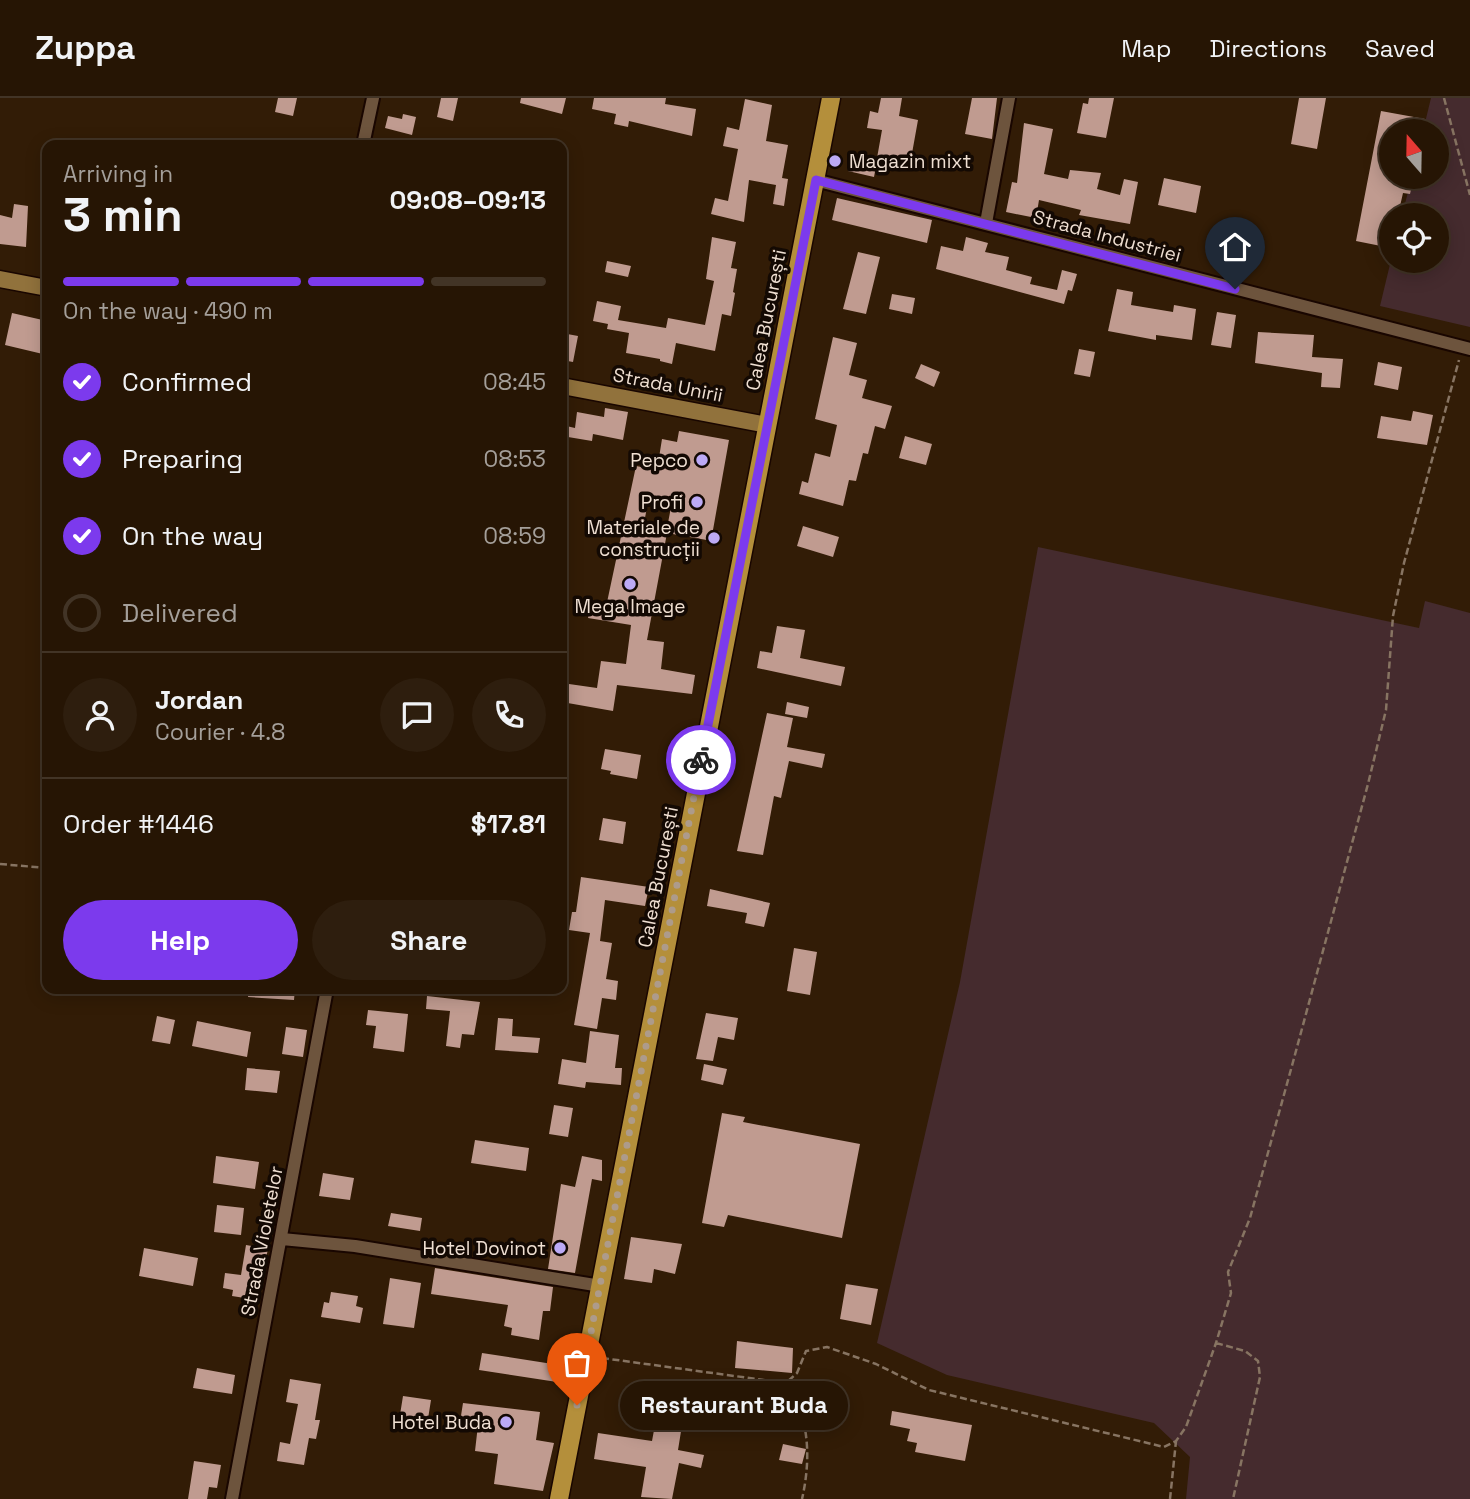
<!DOCTYPE html>
<meta charset="utf-8">
<style>
body{margin:0;font-family:"Space Grotesk",sans-serif;background:#2e1e0e;color:#f1f3f6;height:100vh;display:flex;flex-direction:column;font-size:26px;white-space:nowrap}
*{box-sizing:border-box;margin:0}
p{font-size:23px;color:#a49f9a}
.icon{flex:none;width:38px;height:38px;fill:none;stroke:currentColor;stroke-width:2;stroke-linecap:round;stroke-linejoin:round}
.map{position:relative;flex:1;overflow:hidden}
.panel{position:absolute;left:42px;top:42px;width:525px;height:854px;display:flex;flex-direction:column;background:#261504;border-radius:14px;box-shadow:0 4px 18px #0003,0 0 0 2px #423426}
.panel>*{flex:none}
.needle{width:46px;rotate:340deg}
.buttons{position:absolute;left:1379px;top:21px;display:grid;gap:14px}
.buttons a{display:grid;place-items:center;width:70px;height:70px;border-radius:50%;background:#261504;box-shadow:0 4px 18px #0003,0 0 0 2px #423426;font-size:35px}
.pin{position:absolute;display:grid;place-items:center;width:60px;height:60px;color:#fff;margin:-72px -30px;border-radius:50% 50% 50% 0;rotate:-45deg;box-shadow:0 0 7px #0007}
.pin .icon{rotate:45deg}
.courier{position:absolute;display:grid;place-items:center;width:70px;height:70px;margin:-35px;border:5px solid #7c3aed;border-radius:50%;background:#fff;color:#222;box-shadow:0 2px 9px #0007}
.bubble{position:absolute;height:49px;border-radius:24px;background:#261504;box-shadow:0 4px 18px #0003,0 0 0 2px #423426;font-size:23px;font-weight:700;line-height:49px;text-align:center}
.head em{font-style:normal;font-weight:700}
.head div{display:flex;flex-direction:column-reverse}
.head{display:flex;align-items:center;justify-content:space-between;height:119px;padding:0 21px}
h1{font-size:46px;font-weight:700;line-height:52px}
.bar{display:grid;grid-template-columns:repeat(4,1fr);gap:10px 7px;align-content:center;height:84px;padding:0 21px}
.bar i{height:9px;border-radius:5px;background:#423426}
.bar .on{background:#7c3aed}
.bar p{grid-column:span 4}
.line{display:flex;align-items:center;gap:18px;padding:0 21px;border-top:2px solid #423426}
.line div{flex:1}
.round{display:grid;place-items:center;flex:none;width:74px;height:74px;border-radius:37px;background:#2e1e0e}
ol{padding:0 21px;list-style:none}
li{display:flex;align-items:center;gap:21px;height:77px}
li p{margin-inline-start:auto}
li .icon{padding:7px;border-radius:50%;background:#7c3aed;color:#fff;stroke-width:4}
li:last-child{color:#a49f9a}
li i{width:38px;height:38px;border:4px solid #423426;border-radius:50%}
.button{display:flex;gap:14px;margin-top:auto;padding:14px 21px}
.button a{flex:1;height:80px;border-radius:42px;background:#7c3aed;color:#fff;font-size:28px;font-weight:700;line-height:80px;text-align:center}
.button a+a{background:#2e1e0e;color:#f1f3f6}
header{display:flex;align-items:center;gap:42px;box-sizing:border-box;height:98px;padding:0 35px;background:#261504;border-bottom:2px solid #423426}
header strong{font-size:33px}
nav{display:flex;gap:38px;margin-inline-start:auto;font-size:24px}
.map>svg:first-child{display:block}
.green{fill:#452b2e}
.building{fill:#c09b90;fill-rule:evenodd}
.lines{fill:none;stroke-linecap:round;stroke-linejoin:round}
.minor-casing{stroke:#190600;stroke-width:16}
.secondary-casing{stroke:#190600;stroke-width:19}
.primary-casing{stroke:#190600;stroke-width:21}
.path{stroke:#877462;stroke-width:2.5;stroke-dasharray:7 3.5;stroke-linecap:butt}
.minor{stroke:#6d543d;stroke-width:12}
.secondary{stroke:#91723c;stroke-width:16}
.primary{stroke:#b48f3b;stroke-width:18}
.done{stroke:#ad9b8b;stroke-width:7;stroke-dasharray:0 12.6}
.route{stroke:#7c3aed;stroke-width:9}
.poi-dot{fill:#bcaaf6;stroke:#130903;stroke-width:2.5}
.labels{text-anchor:middle;dominant-baseline:central;stroke-width:7;stroke-linejoin:round;paint-order:stroke}
.poi-label{font-size:19px;fill:#efdfd2;stroke:#130903;text-anchor:end}
.street-label{font-size:19px;fill:#efdfd2;stroke:#130903}
</style>
<header>
<strong>Zuppa</strong>
<nav><a>Map</a><a>Directions</a><a>Saved</a></nav>
</header>
<div class="map">
<svg width="1470" height="1401" viewBox="0 0 1470 1401">
<rect width="100%" height="100%" fill="#321c06"/>
<!-- green -->
<path class="green" d="M1431 0H1470V229L1380 208 1391 162 1437 163V117H1402L1412 79H1437V33H1423Z
M1038 449 1419 530 1425 503 1470 515V1401H1186L1190 1359 1154 1325 947 1277 877 1245 960 884Z"/>
<!-- building -->
<path class="building" d="M278 0H297L293 18 275 14Z
M441 0H458L453 23 437 19Z
M521 0H566L562 16 520 5Z
M594 0H666L665 6 696 11 692 38 629 23 628 29 614 26 616 16 592 11Z
M881 0H902L899 18 918 22 911 61 899 58 898 63 877 60 882 32 867 30 870 13 878 15Z
M972 0H997L992 41 965 36Z
M1089 0H1114L1106 40 1077 35 1083 5 1088 6Z
M1299 0H1326L1317 51 1291 46Z
M745 1 772 7 766 43 788 47 782 80 788 81 784 108 773 106 776 87 749 82 744 124 711 116 715 100 728 103 738 51 723 48 727 29 739 32Z
M1381 13 1425 21 1422 33H1391V79H1414L1410 96 1403 95 1398 117H1391V150L1356 143Z
M403 16 416 19 412 37 385 30 388 18 402 21Z
M1024 25 1053 31 1044 76 1068 81 1070 72 1101 75 1097 91 1120 97 1124 81 1138 84 1130 126 1079 117 1081 112 1039 102 1036 120 1006 114 1012 84 1017 85Z
M852 57 877 63 874 79 848 73Z
M1164 80 1201 88 1196 115 1158 107Z
M837 100 932 122 927 145 832 122Z
M14 106 28 108 26 149 0 146V117L12 120Z
M712 139 736 144 731 170 737 171 733 194 735 195 731 218 722 216 715 253 676 245 672 266 660 263V261L626 255 629 235 607 231 608 226 593 223 597 203 621 208 618 222 666 230 668 220 705 227 714 183 706 181Z
M966 139 988 145 985 154 1009 159 1006 172 1032 179 1030 186 1057 192 1062 172 1077 176 1072 193 1068 192 1064 206 936 171 941 148 963 153Z
M858 154 880 159 866 216 843 211Z
M607 163 631 168 628 179 605 174Z
M1117 191 1133 194 1131 207 1173 214 1174 207 1196 211 1192 242 1156 237V242L1108 233Z
M892 196 915 200 912 216 889 211Z
M1217 214 1236 217 1231 250 1211 247Z
M12 215 47 223V257L5 247Z
M1258 234 1314 237 1312 259 1343 261 1340 290 1321 289 1322 275 1255 265Z
M562 235 578 238 573 264 562 262Z
M833 239 857 245 849 277 867 282 862 300 892 308 885 331 875 328 868 356 863 355 856 383 849 382 843 408 799 396 802 383 808 385 815 355 830 359 837 327 815 321Z
M1079 251 1095 254 1090 279 1074 276Z
M1378 264 1402 269 1398 292 1374 287Z
M921 266 940 274 934 289 915 280Z
M605 310 628 314 623 342 593 336 592 343 562 338V327L575 330 577 314 604 319Z
M1413 313 1433 317 1427 347 1377 340 1381 318 1411 323Z
M679 333 729 342 713 432 720 434 718 444 667 435 647 542 664 544 661 571 695 577 692 596 617 587 613 613 562 604V585L597 590 601 563 626 566 631 527 588 520 591 506 606 509 636 368 657 372 662 341 677 344ZM649 399 672 404 667 430 644 425Z
M905 338 932 346 926 367 899 360Z
M803 428 839 439 833 459 797 448Z
M777 528 805 532 800 560 845 569 841 588 757 570 760 553 772 555Z
M787 604 809 609 807 620 785 616Z
M767 615 793 620 787 649 825 656 822 670 789 663 781 700 774 698 763 757 737 753Z
M605 651 641 657 637 681 610 676 611 673 601 671Z
M603 720 626 724 623 746 599 742Z
M581 779 649 789 645 808 605 802 600 843 612 845 606 881 618 883 616 902 602 900 597 931 574 927 590 835 569 832 572 814H576Z
M710 791 770 805 764 829 745 825 747 815 707 808Z
M794 850 817 854 810 897 787 893Z
M249 891H295L294 902 248 899Z
M427 898 480 904 474 937 462 936 460 950 446 948 450 913 426 911Z
M368 912 408 916 404 954 373 950 376 928 366 927Z
M706 915 738 920 734 942 718 939 713 963 696 961Z
M157 918 175 922 170 946 152 943Z
M498 920 513 921 512 938 540 940 538 955 495 952Z
M197 923 251 934 247 959 192 948Z
M286 929 307 932 303 959 282 956Z
M590 933 619 937 615 970H622L621 987 586 984 585 990 558 986 562 961 586 965Z
M704 966 727 971 723 987 701 982Z
M247 970 280 973 277 995 245 992Z
M554 1007 573 1010 568 1039 549 1036Z
M722 1015 745 1019 743 1024 860 1046 842 1140 728 1117 724 1129 702 1125Z
M475 1042 529 1050 526 1073 471 1065Z
M216 1058 259 1064 255 1091 213 1085Z
M582 1058 602 1062V1083L592 1081 575 1175 548 1171 561 1086 575 1089Z
M323 1075 354 1080 350 1102 319 1098Z
M217 1107 244 1110 241 1137 214 1134Z
M391 1115 422 1120 420 1133 388 1128Z
M631 1139 682 1146 675 1176 654 1171 652 1185 624 1181Z
M246 1147 268 1151 257 1202 232 1198 233 1192 223 1190 225 1175 241 1177Z
M144 1150 198 1160 193 1188 139 1178Z
M435 1170 553 1189 550 1213H543L539 1242 511 1237 512 1230 504 1228 508 1207 431 1196Z
M390 1180 421 1185 414 1230 383 1226Z
M846 1186 878 1191 871 1227 840 1221Z
M331 1194 358 1198 356 1208 363 1210 360 1225 321 1219 324 1204 329 1205Z
M737 1243 793 1250 792 1275 735 1270Z
M482 1255 559 1267 557 1284 479 1272Z
M197 1270 235 1277 232 1296 193 1290Z
M290 1281 321 1286 315 1322H320L316 1341 309 1340 304 1367 277 1363 280 1344 290 1346 298 1306 286 1304Z
M403 1298 431 1302 427 1327 399 1323Z
M463 1305 540 1314 536 1342 554 1345 543 1393 494 1386 498 1356 475 1353 478 1327 460 1324Z
M892 1313 972 1327 965 1363 915 1354 917 1345 907 1343 910 1331 890 1327Z
M657 1316 683 1321 678 1352 704 1357 701 1370 679 1365 672 1401 641 1399 646 1369 594 1361 598 1335 652 1343Z
M783 1346 806 1351 802 1366 779 1362Z
M194 1363 221 1367 217 1390 209 1389 207 1401H188Z"/>
<g class="lines">
<defs>
<path id="minor" d="M363 47 373 0
M815 82 1470 251
M986 125 1009 0
M282 1141 355 1148 601 1188
M232 1401 327 891"/>
<path id="secondary" d="M0 181 47 190
M562 288 767 327"/>
<path id="primary" d="M559 1401 831 0"/>
</defs>
<!-- minor casing -->
<use href="#minor" class="minor-casing"/>
<!-- secondary casing -->
<use href="#secondary" class="secondary-casing"/>
<!-- primary casing -->
<use href="#primary" class="primary-casing"/>
<!-- path -->
<path class="path" d="M1444 0 1470 97
M0 766 47 770
M1216 1245 1245 1253 1258 1263 1260 1279 1233 1401
M602 1260 786 1285 797 1275 806 1253 827 1249 876 1266 929 1292 1164 1349 1176 1343 1186 1329 1216 1245 1231 1195 1228 1174 1250 1120 1293 964 1368 686 1386 612 1393 518 1404 465 1459 262
M786 1285C810 1318 811 1362 802 1401
M1170 1401 1176 1343"/>
<!-- minor -->
<use href="#minor" class="minor"/>
<!-- secondary -->
<use href="#secondary" class="secondary"/>
<!-- primary -->
<use href="#primary" class="primary"/>
</g>
<g class="lines">
<!-- done -->
<path class="done" d="M577 1307 701 662"/>
<!-- route -->
<path class="route" d="M701 662 816 82 1235 191"/>
</g>
<!-- markers -->
<g class="poi-dot">
<circle cx="835" cy="63" r="7"/>
<circle cx="702" cy="362" r="7"/>
<circle cx="697" cy="404" r="7"/>
<circle cx="714" cy="440" r="7"/>
<circle cx="630" cy="486" r="7"/>
<circle cx="560" cy="1150" r="7"/>
<circle cx="506" cy="1324" r="7"/>
</g>
<g class="labels">
<!-- poi labels -->
<g class="poi-label">
<text x="849" y="63" text-anchor="start">Magazin mixt</text>
<text x="688" y="362">Pepco</text>
<text x="683" y="404">Profi</text>
<text x="700" y="429">Materiale de<tspan x="700" dy="22">construcții</tspan></text>
<text x="630" y="508" text-anchor="middle">Mega Image</text>
<text x="546" y="1150">Hotel Dovinot</text>
<text x="492" y="1324">Hotel Buda</text>
</g>
<!-- street labels -->
<g class="street-label">
<text transform="translate(1107 138) rotate(15)">Strada Industriei</text>
<text transform="translate(766 222) rotate(-79)">Calea București</text>
<text transform="translate(668 287) rotate(11)">Strada Unirii</text>
<text transform="translate(658 779) rotate(-79)">Calea București</text>
<text transform="translate(262 1143) rotate(-79)">Strada Violetelor</text>
</g>
</g>
</svg>
<div class="buttons">
<a><svg class="needle" viewBox="-14 -14 28 28"><path d="M0-13l5 13h-10z" fill="#e53935"/><path d="M0 13l5-13h-10z" fill="#a49f9a"/></svg></a>
<a><svg class="icon" aria-label="locate" viewBox="0 0 24 24"><circle cx="12" cy="12" r="6"/><path d="M12 2v4M12 18v4M2 12h4M18 12h4"/></svg></a>
</div>
<div class="pin" style="left:577px;top:1307px;background:#ea580c"><svg class="icon" aria-label="bag" viewBox="0 0 24 24"><path d="M5 8h14l-1 12H6zM9 8a3 3 0 0 1 6 0"/></svg></div>
<div class="pin" style="left:1235px;top:191px;background:#1f2937"><svg class="icon" aria-label="home" viewBox="0 0 24 24"><path d="M3 11l9-7 9 7M6 9v11h12V9"/></svg></div>
<div class="courier" style="left:701px;top:662px"><svg class="icon" aria-label="bike" viewBox="0 0 24 24"><circle cx="6" cy="16" r="4"/><circle cx="18" cy="16" r="4"/><path d="M6 16l4-8h5l3 8M10 8l3 8H6M13 5h3"/></svg></div>
<div class="bubble" style="left:620px;top:1283px;width:228px">Restaurant Buda</div>
<section class="panel">
<div class="head"><div><h1>3 min</h1><p>Arriving in</p></div><em>09:08–09:13</em></div>
<div class="bar"><i class="on"></i><i class="on"></i><i class="on"></i><i></i><p>On the way · 490 m</p></div>
<ol>
<li><svg class="icon" aria-label="check" viewBox="0 0 24 24"><path d="M5 12l5 5 9-10"/></svg>Confirmed<p>08:45</p></li>
<li><svg class="icon" aria-label="check" viewBox="0 0 24 24"><path d="M5 12l5 5 9-10"/></svg>Preparing<p>08:53</p></li>
<li><svg class="icon" aria-label="check" viewBox="0 0 24 24"><path d="M5 12l5 5 9-10"/></svg>On the way<p>08:59</p></li>
<li><i></i>Delivered</li>
</ol>
<div class="line" style="height:126px"><a class="round"><svg class="icon" aria-label="person" viewBox="0 0 24 24"><circle cx="12" cy="8" r="4"/><path d="M4 21q1-7 8-7t8 7"/></svg></a><div><b>Jordan</b><p>Courier · 4.8</p></div><a class="round"><svg class="icon" aria-label="chat" viewBox="0 0 24 24"><path d="M4 5h16v11H9l-5 4z"/></svg></a><a class="round"><svg class="icon" aria-label="phone" viewBox="0 0 24 24"><path d="M5 4h4l2 5-3 2q2 4 5 5l2-3 5 2v4C11 20 4 13 5 4z"/></svg></a></div>
<div class="line" style="height:91px"><div>Order #1446</div><b>$17.81</b></div>
<div class="button"><a>Help</a><a>Share</a></div>
</section>
</div>
